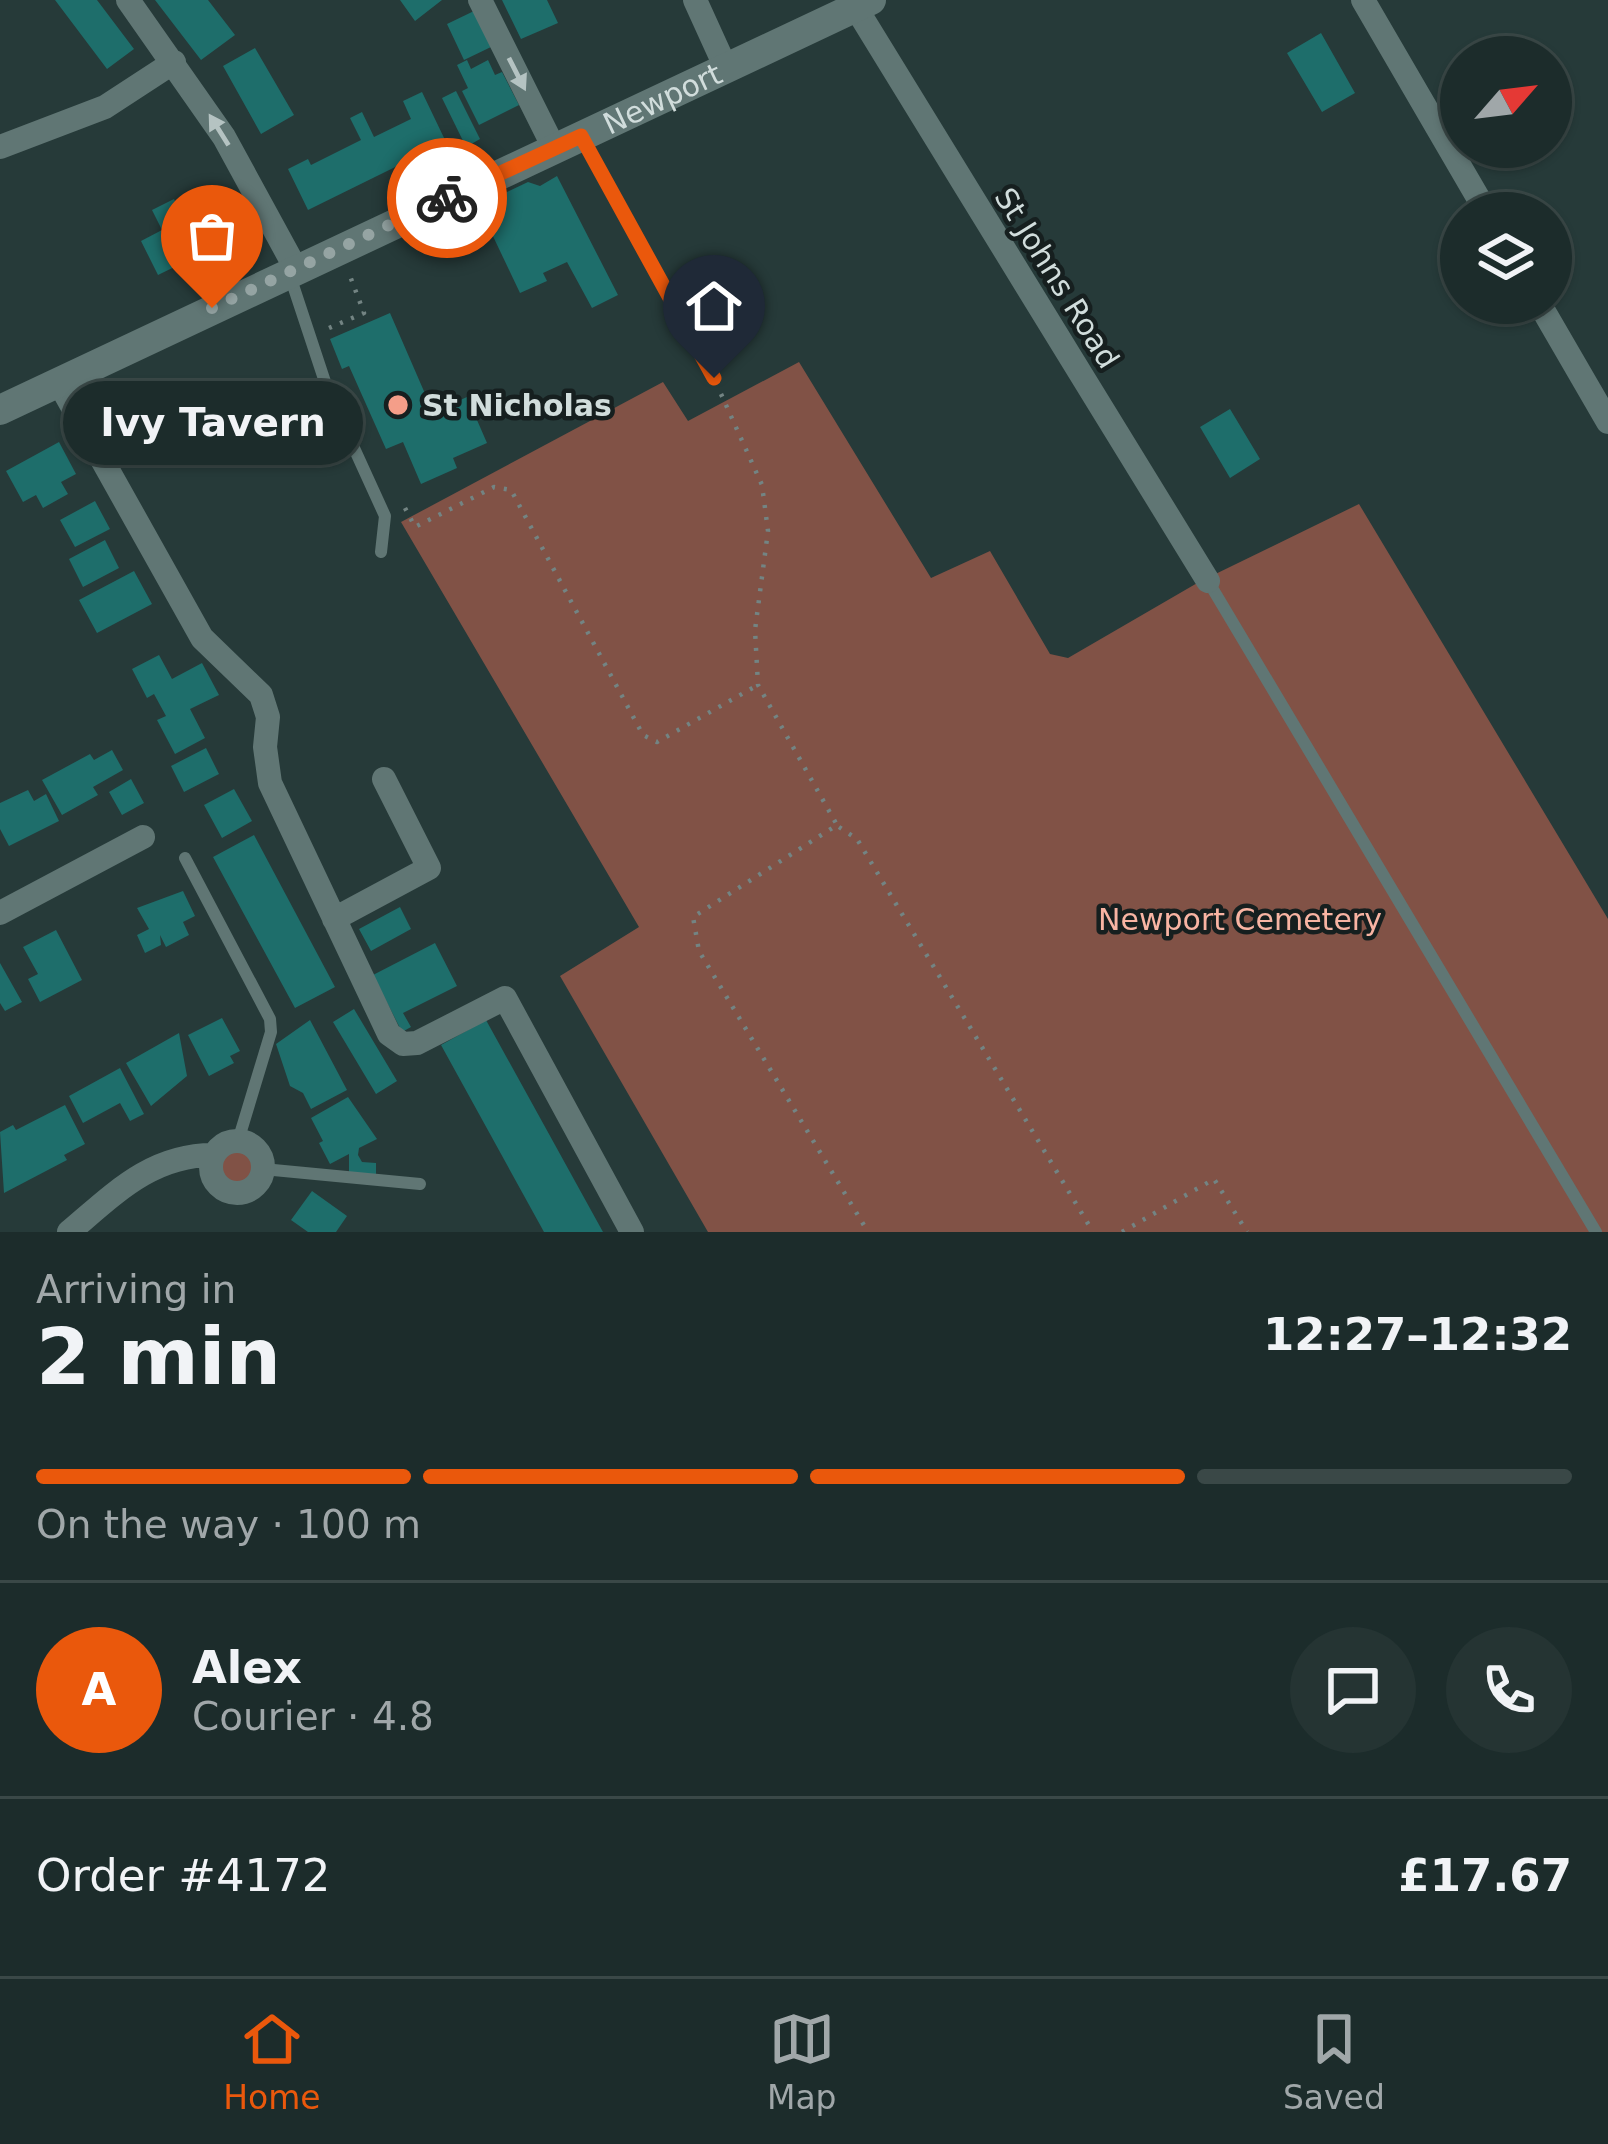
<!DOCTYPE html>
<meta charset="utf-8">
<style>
body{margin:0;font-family:"DejaVu Sans",sans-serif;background:#253433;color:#f1f3f6;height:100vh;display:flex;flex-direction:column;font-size:45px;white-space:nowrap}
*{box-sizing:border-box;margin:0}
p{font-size:39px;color:#a0a7a9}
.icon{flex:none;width:66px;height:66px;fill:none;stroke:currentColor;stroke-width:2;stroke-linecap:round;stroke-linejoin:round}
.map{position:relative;height:1232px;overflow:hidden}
.details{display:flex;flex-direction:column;background:#1c2c2b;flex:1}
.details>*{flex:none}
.needle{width:78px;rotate:62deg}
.buttons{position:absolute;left:1440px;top:36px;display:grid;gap:24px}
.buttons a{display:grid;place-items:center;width:132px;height:132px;border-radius:50%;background:#1c2c2b;box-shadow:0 3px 9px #0004,0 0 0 3px #3a4847;font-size:60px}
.pin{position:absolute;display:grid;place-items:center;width:102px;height:102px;color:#fff;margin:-123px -51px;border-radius:50% 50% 50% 0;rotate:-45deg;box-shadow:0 0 12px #0007}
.pin .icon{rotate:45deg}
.courier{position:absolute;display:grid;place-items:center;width:120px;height:120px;margin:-60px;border:9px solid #ea580c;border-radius:50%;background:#fff;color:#222;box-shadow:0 3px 15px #0007}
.bubble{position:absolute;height:84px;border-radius:42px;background:#1c2c2b;box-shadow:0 3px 9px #0004,0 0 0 3px #3a4847;font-size:39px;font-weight:600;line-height:84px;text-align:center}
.summary em{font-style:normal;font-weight:600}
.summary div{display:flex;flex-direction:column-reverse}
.summary{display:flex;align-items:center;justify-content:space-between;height:204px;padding:0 36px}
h1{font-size:78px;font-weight:600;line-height:90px}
.bar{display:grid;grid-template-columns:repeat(4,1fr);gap:18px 12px;align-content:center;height:144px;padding:0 36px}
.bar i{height:15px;border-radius:9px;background:#3a4847}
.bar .current{background:#ea580c}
.bar p{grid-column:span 4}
.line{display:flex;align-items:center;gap:30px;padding:0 36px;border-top:3px solid #3a4847}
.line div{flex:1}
.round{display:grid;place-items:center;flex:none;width:126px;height:126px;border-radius:63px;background:#253433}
.menu{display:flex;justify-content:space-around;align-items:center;height:168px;border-top:3px solid #3a4847;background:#1c2c2b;font-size:33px;color:#a0a7a9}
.menu a{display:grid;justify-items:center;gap:6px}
.menu .current{color:#ea580c}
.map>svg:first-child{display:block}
.green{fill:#815246}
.building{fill:#1e6e6b}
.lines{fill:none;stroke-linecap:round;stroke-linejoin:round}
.path{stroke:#738483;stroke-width:4.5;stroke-dasharray:3 9;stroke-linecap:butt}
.lane{stroke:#607674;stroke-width:12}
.street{stroke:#607674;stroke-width:24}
.secondary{stroke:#607674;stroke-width:30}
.oneway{fill:#b5c3c2}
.done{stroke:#95a4a3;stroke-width:12;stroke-dasharray:0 21.6}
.route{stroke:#ea580c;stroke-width:15}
.poi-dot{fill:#f49e89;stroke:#161f1f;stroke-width:4.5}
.labels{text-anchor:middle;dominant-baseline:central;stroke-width:9;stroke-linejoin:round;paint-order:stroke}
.street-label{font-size:30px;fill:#d1dddc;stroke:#161f1f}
.poi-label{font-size:30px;font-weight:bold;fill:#d1dddc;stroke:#161f1f;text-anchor:start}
.park-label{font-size:30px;fill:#f8b4a3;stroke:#161f1f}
</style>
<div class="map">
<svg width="1608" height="1232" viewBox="0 0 1608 1232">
<rect width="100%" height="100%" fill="#263a39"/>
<!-- green -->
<path class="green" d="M799 362 931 578 990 551 1050 654 1068 658 1199 582 1359 504 1608 919V1232H708L560 976 639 927 401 522 663 382 688 421Z
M219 1167a18 18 0 1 1 36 0a18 18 0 1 1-36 0Z"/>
<!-- building -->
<path class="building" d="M55 0H97L134 49 107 69Z
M155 0H208L235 35 201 60Z
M400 0H442L415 21Z
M502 0H547L558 23 521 39Z
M474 11 491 47 464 60 447 24Z
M1321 33 1355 93 1322 112 1287 53Z
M255 48 294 115 261 134 223 66Z
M467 60 471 69 488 60 495 75 502 72 519 105 479 125 462 91 468 88 457 65Z
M456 91 480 139 466 147 442 98Z
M422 92 446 142 308 210 288 169 308 159 311 165 361 140 350 118 362 112 374 137 411 119 403 101Z
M557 176 618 295 592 308 567 262 543 273 547 281 520 293 481 211 507 192 528 182 540 186Z
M231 196 248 231 158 275 141 241 162 230 152 210 174 199 184 219Z
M390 313 433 412 467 397 487 443 453 458 457 468 421 484 403 442 386 449 349 366 342 369 330 339Z
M1230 409 1260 459 1230 478 1200 427Z
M59 442 76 474 61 482 68 494 43 508 36 495 23 502 6 471Z
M95 501 110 529 75 547 60 520Z
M105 540 119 568 83 587 69 559Z
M134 571 152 604 97 633 79 600Z
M159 655 172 679 202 663 219 695 190 709 205 738 175 754 157 720 166 716 154 694 147 698 132 669Z
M206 748 219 774 184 792 171 766Z
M112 750 123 770 93 787 98 795 62 815 42 780 90 754 94 760Z
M131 779 144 803 122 815 109 792Z
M234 789 252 821 222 838 204 805Z
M28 790 34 801 46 794 59 821 9 846 0 829V803Z
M254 835 335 987 295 1008 213 857Z
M183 891 195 916 183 922 189 935 166 947 160 935 161 945 145 953 137 935 149 929 137 908Z
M400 907 411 929 371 951 359 929Z
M56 930 82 980 40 1002 28 979 38 974 23 947Z
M435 943 457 986 403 1013 411 1027 402 1032 373 975Z
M0 963 22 1002 5 1011 0 1003Z
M354 1009 397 1081 376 1094 333 1022Z
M222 1018 240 1051 230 1056 234 1063 209 1076 188 1035Z
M310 1020 347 1090 311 1109 303 1093 290 1086 276 1044Z
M486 1020 603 1232H544L441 1045Z
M179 1033 187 1076 151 1106 126 1063Z
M120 1068 144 1114 130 1121 120 1103 83 1123 69 1096Z
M348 1097 377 1139 359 1148 358 1155 362 1162 376 1163V1175L349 1173V1154L330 1164 319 1143 323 1141 311 1118Z
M65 1105 85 1144 64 1155 67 1160 4 1193 0 1132 13 1125 16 1130Z
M312 1191 347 1216 336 1232H308L291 1220Z"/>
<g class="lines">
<!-- path -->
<path class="path" d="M329 328 364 313 350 276
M721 394 762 485 768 531 755 630 758 685 837 825 693 917 699 951 868 1232
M405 508 415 527 494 487 511 490 643 735 657 742 756 686
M839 827 857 839 1093 1232
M1122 1232 1214 1179 1247 1232"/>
<!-- lane -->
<path class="lane" d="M581 137 714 378
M289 273 328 391 385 516 381 552
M1208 581 1596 1232
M185 858 270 1019 271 1032 238 1141
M263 1169 420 1184"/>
<!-- street -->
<path class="street" d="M128 0 224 137 296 269
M480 0 554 148
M695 0 725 66
M1363 0 1487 213
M856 8 1208 581
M0 147 105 107 174 62
M1539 303 1608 422
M58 381 202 638 261 695 268 717 265 747 270 783 389 1034 403 1044 417 1043 505 998 632 1232
M0 913 143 837
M334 919 429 868 384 779
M211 1167a26 26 0 1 1 52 0a26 26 0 1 1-52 0Z
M69 1232C114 1194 151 1155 213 1155"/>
<!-- secondary -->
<path class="secondary" id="s1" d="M0 410 871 0"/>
</g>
<!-- one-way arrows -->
<defs><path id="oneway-solid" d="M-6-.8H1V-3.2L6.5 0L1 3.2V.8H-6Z" transform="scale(3)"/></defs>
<g class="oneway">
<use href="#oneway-solid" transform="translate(517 74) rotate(63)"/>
<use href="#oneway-solid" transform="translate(219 130) rotate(-122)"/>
</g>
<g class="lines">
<!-- done -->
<path class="done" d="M212 308 447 198"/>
<!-- route -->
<path class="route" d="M447 198 581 136 714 378"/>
</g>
<!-- markers -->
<circle class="poi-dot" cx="398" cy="405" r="12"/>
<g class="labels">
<!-- street labels -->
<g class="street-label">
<text stroke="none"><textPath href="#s1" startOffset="732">Newport</textPath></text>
<text transform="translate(1057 278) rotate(58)">St Johns Road</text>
</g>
<!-- poi labels -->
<g class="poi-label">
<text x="422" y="405">St Nicholas</text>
</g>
<!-- park labels -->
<g class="park-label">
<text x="1240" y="919">Newport Cemetery</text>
</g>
</g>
</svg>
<div class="buttons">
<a><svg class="needle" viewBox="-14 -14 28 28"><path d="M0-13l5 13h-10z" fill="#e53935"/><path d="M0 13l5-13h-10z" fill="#a0a7a9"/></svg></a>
<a><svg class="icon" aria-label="layers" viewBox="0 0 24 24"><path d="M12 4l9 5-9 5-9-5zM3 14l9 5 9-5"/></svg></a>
</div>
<div class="pin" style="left:212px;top:308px;background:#ea580c"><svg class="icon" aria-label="bag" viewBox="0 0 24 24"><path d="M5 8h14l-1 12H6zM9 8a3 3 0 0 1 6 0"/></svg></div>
<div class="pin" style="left:714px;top:378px;background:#1f2937"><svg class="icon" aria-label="home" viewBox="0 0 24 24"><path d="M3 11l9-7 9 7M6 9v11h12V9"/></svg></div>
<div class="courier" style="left:447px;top:198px"><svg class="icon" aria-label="bike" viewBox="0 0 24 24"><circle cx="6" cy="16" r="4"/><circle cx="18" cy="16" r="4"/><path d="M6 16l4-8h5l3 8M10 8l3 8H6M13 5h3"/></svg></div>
<div class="bubble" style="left:63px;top:381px;width:300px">Ivy Tavern</div>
</div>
<section class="details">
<div class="summary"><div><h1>2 min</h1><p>Arriving in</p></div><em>12:27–12:32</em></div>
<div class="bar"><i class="current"></i><i class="current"></i><i class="current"></i><i></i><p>On the way · 100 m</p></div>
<div class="line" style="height:216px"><b class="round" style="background:#ea580c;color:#fff">A</b><div><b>Alex</b><p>Courier · 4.8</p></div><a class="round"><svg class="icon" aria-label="chat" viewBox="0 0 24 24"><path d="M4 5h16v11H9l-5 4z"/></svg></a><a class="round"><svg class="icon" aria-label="phone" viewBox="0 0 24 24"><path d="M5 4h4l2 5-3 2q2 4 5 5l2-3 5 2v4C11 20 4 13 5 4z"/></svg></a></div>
<div class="line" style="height:156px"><div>Order #4172</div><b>£17.67</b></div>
</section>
<nav class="menu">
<a class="current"><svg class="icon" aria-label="home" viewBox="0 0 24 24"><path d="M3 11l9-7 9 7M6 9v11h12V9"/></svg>Home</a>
<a><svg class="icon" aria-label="map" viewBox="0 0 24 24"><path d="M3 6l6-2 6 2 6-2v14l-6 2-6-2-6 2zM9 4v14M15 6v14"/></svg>Map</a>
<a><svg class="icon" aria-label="saved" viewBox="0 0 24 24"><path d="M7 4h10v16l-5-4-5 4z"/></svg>Saved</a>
</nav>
